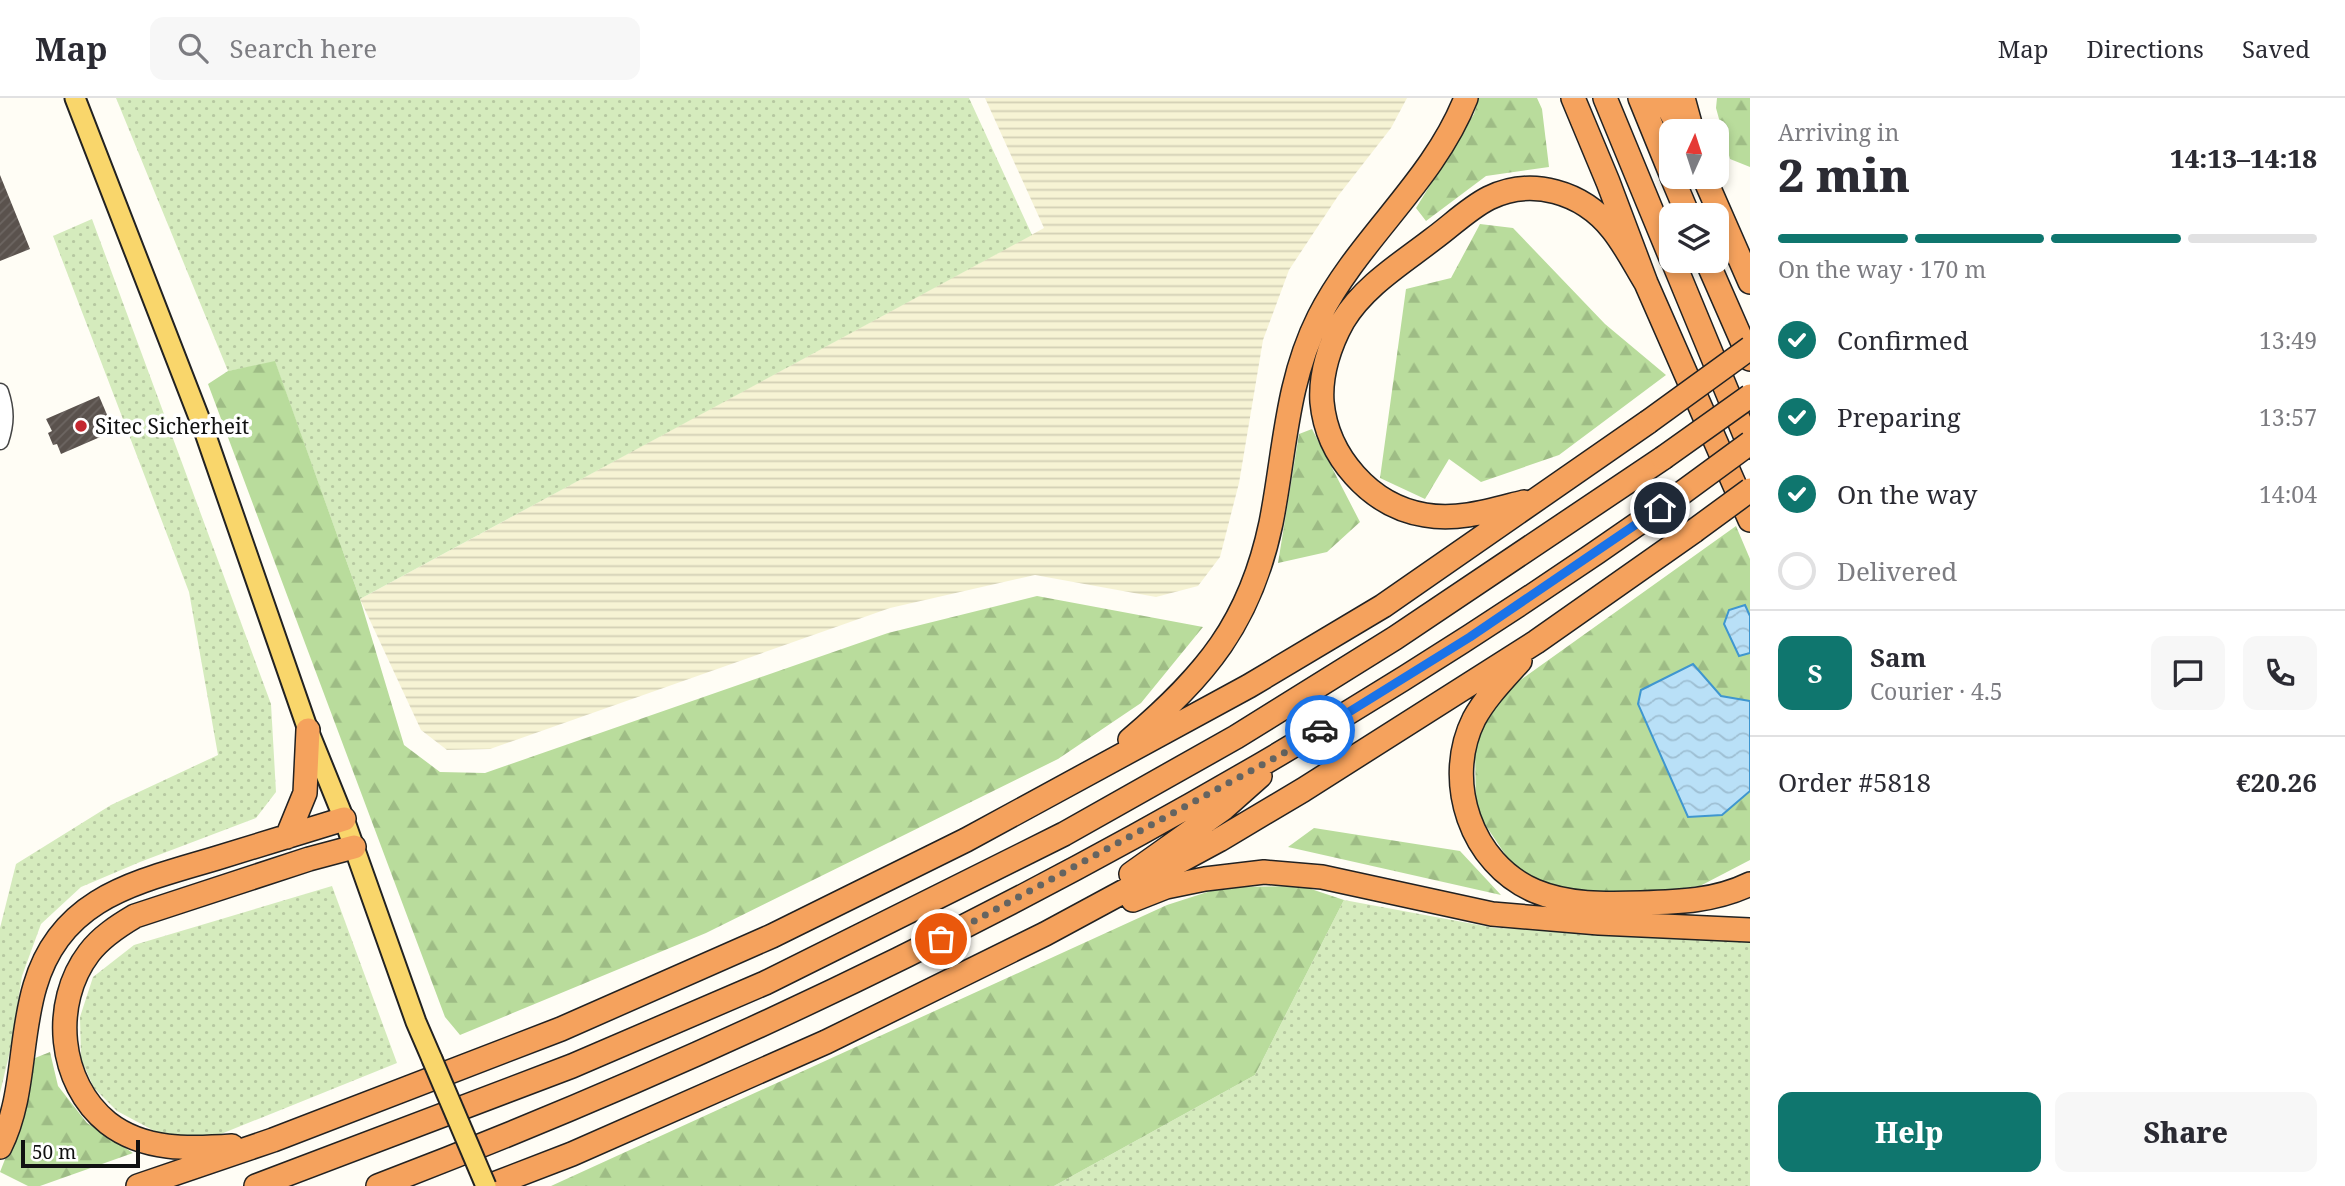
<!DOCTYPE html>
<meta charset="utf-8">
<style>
body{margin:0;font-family:"Noto Serif",serif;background:#f7f7f7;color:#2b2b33;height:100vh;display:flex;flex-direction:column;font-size:26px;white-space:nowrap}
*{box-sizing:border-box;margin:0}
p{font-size:23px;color:#7c7c81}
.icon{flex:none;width:38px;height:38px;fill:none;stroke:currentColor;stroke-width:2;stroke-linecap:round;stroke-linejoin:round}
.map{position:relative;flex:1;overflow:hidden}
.sheet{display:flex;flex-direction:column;background:#fff;width:595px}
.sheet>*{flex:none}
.needle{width:46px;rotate:3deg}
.buttons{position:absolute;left:1659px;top:21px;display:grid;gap:14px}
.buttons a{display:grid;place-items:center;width:70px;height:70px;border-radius:14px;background:#fff;box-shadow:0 4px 10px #0003;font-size:35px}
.scale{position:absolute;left:21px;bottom:18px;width:119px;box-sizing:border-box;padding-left:7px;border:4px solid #111;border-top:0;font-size:19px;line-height:24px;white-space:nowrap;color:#111;-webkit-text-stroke:5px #fff;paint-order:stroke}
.pin{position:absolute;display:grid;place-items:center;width:60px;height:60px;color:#fff;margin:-30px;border:4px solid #fff;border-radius:50%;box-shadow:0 2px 7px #0007}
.courier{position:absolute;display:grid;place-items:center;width:70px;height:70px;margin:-35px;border:5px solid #1a73e8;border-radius:50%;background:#fff;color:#222;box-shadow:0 2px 9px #0007}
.head em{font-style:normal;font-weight:800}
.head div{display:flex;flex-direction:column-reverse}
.head{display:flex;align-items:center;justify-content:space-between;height:119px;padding:0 28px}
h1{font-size:46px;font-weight:800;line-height:52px}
.bar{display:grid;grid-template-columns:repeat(4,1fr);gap:10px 7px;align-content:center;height:84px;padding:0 28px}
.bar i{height:9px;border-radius:5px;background:#e1e1e2}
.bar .selected{background:#0f766e}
.bar p{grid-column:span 4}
.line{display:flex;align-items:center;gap:18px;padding:0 28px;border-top:2px solid #e1e1e2}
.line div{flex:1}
.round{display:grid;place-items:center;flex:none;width:74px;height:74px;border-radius:14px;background:#f7f7f7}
ol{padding:0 28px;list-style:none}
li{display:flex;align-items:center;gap:21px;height:77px}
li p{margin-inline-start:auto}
li .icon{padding:7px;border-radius:50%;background:#0f766e;color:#fff;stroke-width:4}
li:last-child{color:#7c7c81}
li i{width:38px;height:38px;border:4px solid #e1e1e2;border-radius:50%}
.primary-button{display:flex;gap:14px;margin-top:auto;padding:14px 28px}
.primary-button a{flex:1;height:80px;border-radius:14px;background:#0f766e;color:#fff;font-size:28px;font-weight:800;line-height:80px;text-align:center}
.primary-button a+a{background:#f7f7f7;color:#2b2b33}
header{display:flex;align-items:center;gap:42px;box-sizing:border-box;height:98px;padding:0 35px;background:#fff;border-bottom:2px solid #e1e1e2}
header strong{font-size:33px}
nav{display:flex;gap:38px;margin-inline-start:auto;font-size:24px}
.search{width:490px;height:63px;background:#f7f7f7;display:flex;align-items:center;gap:18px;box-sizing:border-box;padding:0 24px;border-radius:14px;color:#7c7c81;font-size:26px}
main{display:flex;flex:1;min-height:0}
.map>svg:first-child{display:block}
.farmland{fill:url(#farmland-rules)}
.grass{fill:url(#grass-dots)}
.forest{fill:url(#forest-firs)}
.water{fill:url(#water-waves);stroke:#3f96cf;stroke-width:2}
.building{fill:url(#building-hatch)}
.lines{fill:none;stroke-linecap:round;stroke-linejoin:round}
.minor-casing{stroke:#444;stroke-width:19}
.major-casing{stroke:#222;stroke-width:23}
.highway-casing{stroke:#222;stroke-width:26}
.minor{stroke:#fff;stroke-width:16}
.major{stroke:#f9d66b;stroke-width:19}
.highway{stroke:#f5a25d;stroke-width:23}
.major-bridge-casing{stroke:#222;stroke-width:23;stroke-linecap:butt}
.highway-bridge-casing{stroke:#222;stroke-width:26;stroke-linecap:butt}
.major-bridge{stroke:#f9d66b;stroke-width:19}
.highway-bridge{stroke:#f5a25d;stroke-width:23}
.done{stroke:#646461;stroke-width:7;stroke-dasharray:0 12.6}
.route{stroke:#1a73e8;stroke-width:9}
.poi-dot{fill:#c4262e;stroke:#fff;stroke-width:2.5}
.labels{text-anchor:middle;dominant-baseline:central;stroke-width:7;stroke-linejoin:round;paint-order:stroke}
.poi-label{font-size:21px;fill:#111;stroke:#fff;text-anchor:start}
</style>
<header>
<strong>Map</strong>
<div class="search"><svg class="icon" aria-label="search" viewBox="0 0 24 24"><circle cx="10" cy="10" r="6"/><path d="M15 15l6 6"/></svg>Search here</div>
<nav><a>Map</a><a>Directions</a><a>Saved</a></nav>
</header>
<main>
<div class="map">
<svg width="1750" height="1088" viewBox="0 0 1750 1088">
<defs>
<pattern id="farmland-rules" width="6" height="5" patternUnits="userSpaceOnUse" patternTransform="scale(1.75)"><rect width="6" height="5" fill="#f6f3d4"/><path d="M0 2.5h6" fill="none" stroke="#d2cfb5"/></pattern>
<pattern id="grass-dots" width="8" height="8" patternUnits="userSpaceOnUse" patternTransform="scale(1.75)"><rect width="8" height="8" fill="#d5ebbd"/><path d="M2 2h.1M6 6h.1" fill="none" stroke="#b6c8a1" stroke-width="1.8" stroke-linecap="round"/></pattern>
<pattern id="forest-firs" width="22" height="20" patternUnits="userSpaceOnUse" patternTransform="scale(1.75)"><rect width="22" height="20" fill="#b9dc9c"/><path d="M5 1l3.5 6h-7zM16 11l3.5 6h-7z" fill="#9ebc85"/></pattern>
<pattern id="water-waves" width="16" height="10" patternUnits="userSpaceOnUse" patternTransform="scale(1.75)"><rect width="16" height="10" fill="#b9e0f7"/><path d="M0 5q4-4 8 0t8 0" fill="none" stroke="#9ebfd3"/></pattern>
<pattern id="building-hatch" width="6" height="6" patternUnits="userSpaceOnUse" patternTransform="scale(1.75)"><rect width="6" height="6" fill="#5a524d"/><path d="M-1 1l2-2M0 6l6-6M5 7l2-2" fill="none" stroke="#6d6662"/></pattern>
</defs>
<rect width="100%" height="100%" fill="#fffdf5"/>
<!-- farmland -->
<path class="farmland" d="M985 0H1407L1391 30 1338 98 1289 172 1263 242 1239 385 1220 459 1198 488 1156 499 1035 477 890 510 490 651 447 652 421 632 360 501 1044 130Z"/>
<!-- grass -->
<path class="grass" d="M116 0H969L1032 137 360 501 275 264 228 273Z
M92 121 271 606 276 694 256 720 140 764 81 789 41 826 22 878 10 953 0 995V830L16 766 111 707 218 657 189 494 53 138Z
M332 788 397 965 216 1038 162 1037 117 1013 94 990 81 961 80 919 93 879 134 847Z
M1344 802 1495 830 1750 839V1088H1054L1255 977Z"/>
<!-- forest -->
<path class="forest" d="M1479 0H1537L1542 11 1549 69 1486 78 1426 123 1416 110 1474 16Z
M1717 0H1750V69L1730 61 1716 10Z
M1480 126 1513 130 1605 226 1666 277 1559 357 1481 384 1449 361 1425 401 1380 380 1406 191 1451 180Z
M275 263 360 501 404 647 440 674 485 675 888 535 1037 498 1203 529 1141 605 1058 661 706 835 460 937 445 919 208 286 228 273Z
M1312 331 1360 424 1327 454 1278 465 1299 336Z
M1736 428 1750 461V518L1744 507 1729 512 1739 558 1750 555V603L1721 599 1722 717 1750 693V762L1700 788 1628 797 1545 789 1513 768 1476 713 1475 650 1487 606Z
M1314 730 1460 753 1501 797 1288 749Z
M1302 788 1344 802 1255 977 1054 1088H551L1167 807 1223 789Z
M50 954 58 988 87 1025 133 1055 40 1088H28L0 1074 24 1013 35 960Z"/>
<!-- water -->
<path class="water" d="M1745 507 1750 518V555L1739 558 1724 526 1729 512Z
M1693 566 1721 598 1750 603V693L1722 717 1688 719 1638 606 1641 592Z"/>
<!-- building -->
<path class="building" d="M0 77 30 151 0 163Z
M99 298 114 333 61 356 57 346 53 347 48 335 52 333 46 321Z"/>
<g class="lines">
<defs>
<path id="minor" d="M0 294C6 312 6 325 0 343"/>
<path id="major" d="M75 0 205 335 308 632 344 721 416 924 432 961"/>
<path id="highway" d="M1573 0 1608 84 1646 185 1750 422
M1605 0 1671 160
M1640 0 1671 76
M1663 0 1681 33
M1683 0 1692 33
M1672 79 1688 117
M1704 79 1750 184
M1673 163 1750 349
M1707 163 1750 261
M1524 404C1492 412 1459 423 1425 417 1370 408 1327 358 1322 304 1320 276 1330 246 1343 223 1364 188 1402 165 1433 141 1451 128 1469 110 1489 100 1532 79 1582 94 1612 131 1625 147 1635 167 1646 185
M1520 563C1504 581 1486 599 1474 621 1443 683 1471 766 1535 793 1568 807 1605 806 1641 805 1679 804 1715 803 1750 786
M1130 642C1206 577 1250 525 1271 425 1285 354 1286 285 1319 219 1359 140 1433 84 1466 0
M287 739 305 695 308 632
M1131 776 1224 710 1260 678
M1133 802 1166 789 1205 781 1264 774 1322 779 1492 816 1599 825 1750 832
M232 1048C190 1051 144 1053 108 1025 58 985 51 905 89 855 101 839 118 828 135 818L309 761 354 749
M0 1049C25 999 19 941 35 888 61 798 138 784 217 760 259 747 302 734 344 721
M138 1088 273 1042 561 931 772 838 966 742 1249 588 1383 508 1648 324
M256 1088 572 968 765 885 1064 736 1236 639 1395 540 1663 360
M378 1088C838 912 1278 682 1679 397
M489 1088 572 1056 826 944 1045 836 1219 742 1303 692 1536 544 1694 433"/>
</defs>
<!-- minor casing -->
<use href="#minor" class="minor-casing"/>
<!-- major casing -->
<use href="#major" class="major-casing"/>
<!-- highway casing -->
<use href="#highway" class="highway-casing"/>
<!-- minor -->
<use href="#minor" class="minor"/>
<!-- major -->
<use href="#major" class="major"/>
<!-- highway -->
<use href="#highway" class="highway"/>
<defs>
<path id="major-bridge" d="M432 961 486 1088"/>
<path id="highway-bridge" d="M1648 324 1750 250
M1663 360 1750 298
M1679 397 1750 345
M1694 433 1750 392"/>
</defs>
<!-- major-bridge casing -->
<use href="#major-bridge" class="major-bridge-casing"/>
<!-- highway-bridge casing -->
<use href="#highway-bridge" class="highway-bridge-casing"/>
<!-- major-bridge -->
<use href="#major-bridge" class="major-bridge"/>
<!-- highway-bridge -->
<use href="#highway-bridge" class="highway-bridge"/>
</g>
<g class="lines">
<!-- done -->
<path class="done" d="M941 841 1291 651 1320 632"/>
<!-- route -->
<path class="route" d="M1320 632 1470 539 1660 410"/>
</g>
<!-- markers -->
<circle class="poi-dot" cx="81" cy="328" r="7"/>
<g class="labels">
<!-- poi labels -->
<g class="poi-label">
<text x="95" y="328">Sitec Sicherheit</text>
</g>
</g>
</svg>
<div class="buttons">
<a><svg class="needle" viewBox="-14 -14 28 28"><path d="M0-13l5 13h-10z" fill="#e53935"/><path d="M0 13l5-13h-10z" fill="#7c7c81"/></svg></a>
<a><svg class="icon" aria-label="layers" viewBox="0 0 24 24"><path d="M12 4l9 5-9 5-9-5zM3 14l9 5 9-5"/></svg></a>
</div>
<div class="scale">50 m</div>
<div class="pin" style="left:941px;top:841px;background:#ea580c"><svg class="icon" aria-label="bag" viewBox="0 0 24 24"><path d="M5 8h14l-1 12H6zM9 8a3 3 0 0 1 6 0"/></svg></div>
<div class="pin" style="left:1660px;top:410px;background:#1f2937"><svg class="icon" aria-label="home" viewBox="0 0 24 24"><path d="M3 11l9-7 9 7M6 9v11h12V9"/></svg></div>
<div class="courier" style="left:1320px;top:632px"><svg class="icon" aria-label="car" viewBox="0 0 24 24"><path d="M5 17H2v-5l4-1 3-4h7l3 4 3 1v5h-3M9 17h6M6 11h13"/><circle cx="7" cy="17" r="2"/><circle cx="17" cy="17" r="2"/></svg></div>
</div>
<section class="sheet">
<div class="head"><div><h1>2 min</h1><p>Arriving in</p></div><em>14:13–14:18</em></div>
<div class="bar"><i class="selected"></i><i class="selected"></i><i class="selected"></i><i></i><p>On the way · 170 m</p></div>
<ol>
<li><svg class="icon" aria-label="check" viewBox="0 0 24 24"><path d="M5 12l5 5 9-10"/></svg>Confirmed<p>13:49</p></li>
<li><svg class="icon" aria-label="check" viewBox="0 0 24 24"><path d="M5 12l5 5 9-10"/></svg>Preparing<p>13:57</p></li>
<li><svg class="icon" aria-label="check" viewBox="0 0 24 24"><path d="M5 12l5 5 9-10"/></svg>On the way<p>14:04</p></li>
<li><i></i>Delivered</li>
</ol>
<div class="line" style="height:126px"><b class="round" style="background:#0f766e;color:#fff">S</b><div><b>Sam</b><p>Courier · 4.5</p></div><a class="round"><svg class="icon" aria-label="chat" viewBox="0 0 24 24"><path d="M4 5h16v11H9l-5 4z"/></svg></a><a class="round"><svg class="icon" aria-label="phone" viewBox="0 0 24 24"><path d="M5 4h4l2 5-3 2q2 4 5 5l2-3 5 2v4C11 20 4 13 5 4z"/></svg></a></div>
<div class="line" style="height:91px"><div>Order #5818</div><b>€20.26</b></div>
<div class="primary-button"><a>Help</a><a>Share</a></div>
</section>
</main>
